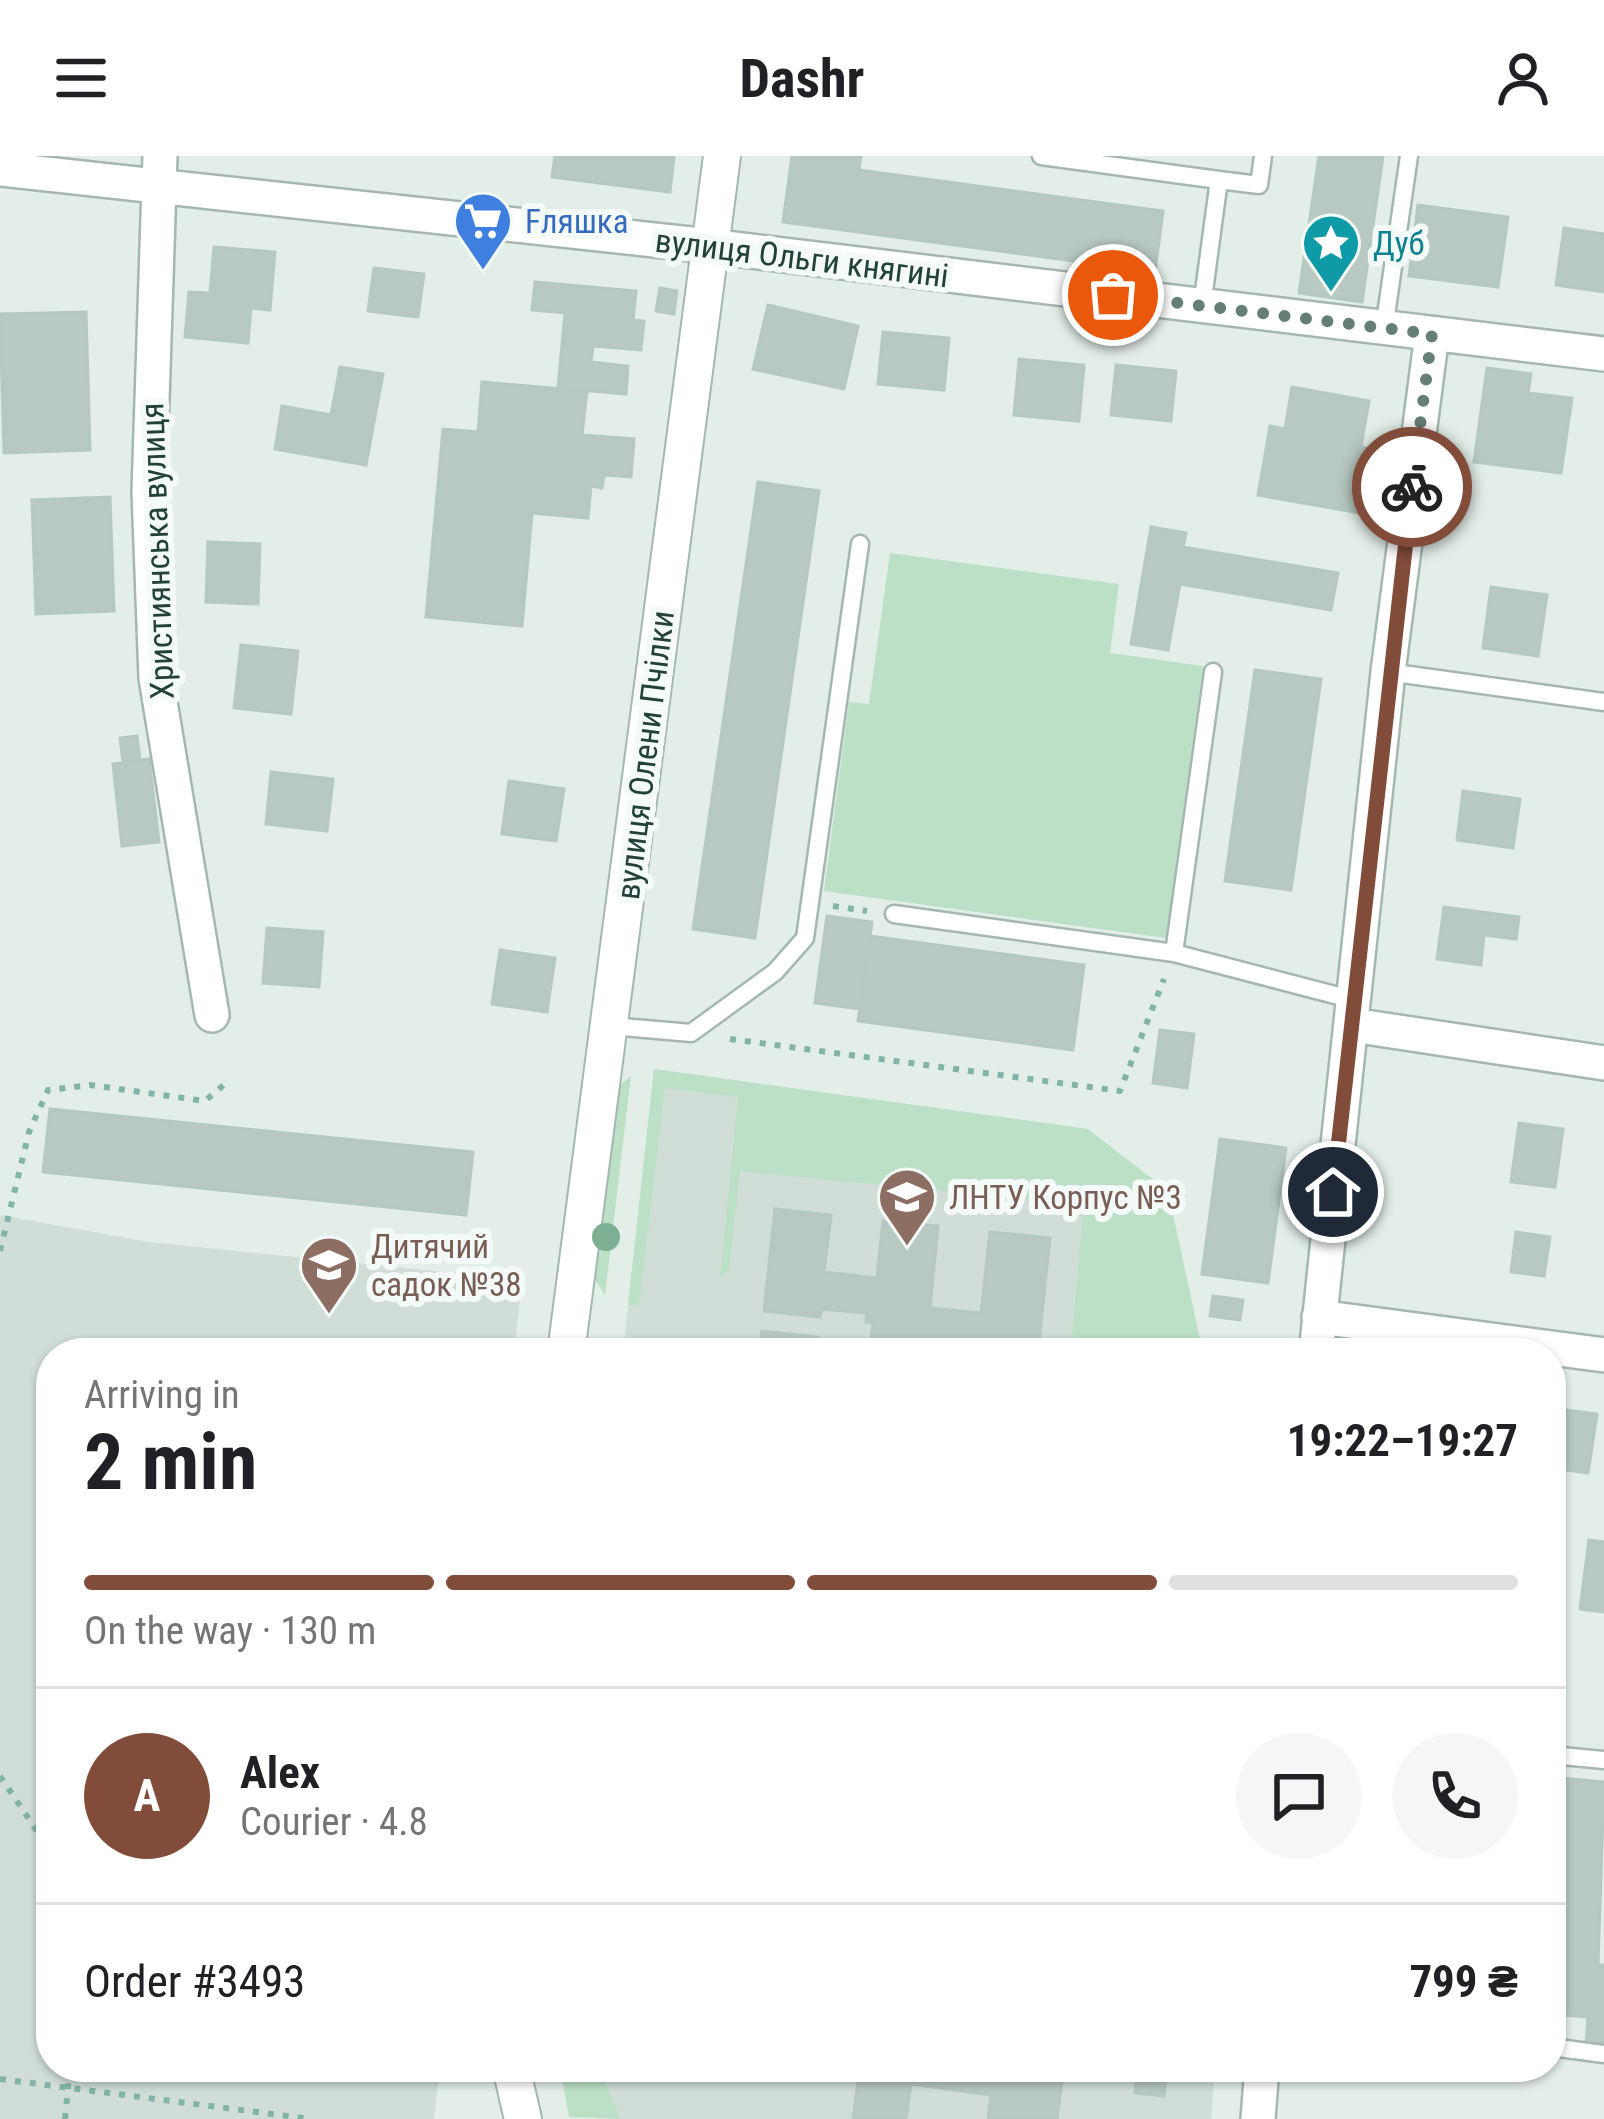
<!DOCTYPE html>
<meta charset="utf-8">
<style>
body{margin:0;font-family:"Roboto Condensed",sans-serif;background:#f6f6f6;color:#202124;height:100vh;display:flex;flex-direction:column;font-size:45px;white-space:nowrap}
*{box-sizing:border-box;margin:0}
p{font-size:39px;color:#757577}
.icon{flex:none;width:66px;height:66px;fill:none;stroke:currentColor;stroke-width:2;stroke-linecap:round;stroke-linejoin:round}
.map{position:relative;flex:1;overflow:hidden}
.panel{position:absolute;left:36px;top:1182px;width:1530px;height:744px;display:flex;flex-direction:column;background:#fff;border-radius:48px;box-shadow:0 3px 9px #0004}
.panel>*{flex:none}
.pin{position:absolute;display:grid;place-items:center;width:102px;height:102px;color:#fff;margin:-51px;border:6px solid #fff;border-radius:50%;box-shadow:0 3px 12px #0007}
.courier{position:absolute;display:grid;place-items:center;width:120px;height:120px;margin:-60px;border:9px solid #824c3a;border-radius:50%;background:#fff;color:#222;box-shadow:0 3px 15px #0007}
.overview em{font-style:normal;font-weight:700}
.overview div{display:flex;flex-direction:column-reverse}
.overview{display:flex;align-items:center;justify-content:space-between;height:204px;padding:0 48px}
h1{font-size:78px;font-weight:700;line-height:90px}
.bar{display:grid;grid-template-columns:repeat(4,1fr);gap:18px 12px;align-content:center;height:144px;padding:0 48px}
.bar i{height:15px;border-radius:9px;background:#e0e0e0}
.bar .selected{background:#824c3a}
.bar p{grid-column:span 4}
.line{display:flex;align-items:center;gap:30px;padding:0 48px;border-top:3px solid #e0e0e0}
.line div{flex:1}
.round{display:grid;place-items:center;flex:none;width:126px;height:126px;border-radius:63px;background:#f6f6f6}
header{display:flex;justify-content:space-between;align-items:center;height:156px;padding:0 48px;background:#fff;font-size:54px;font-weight:700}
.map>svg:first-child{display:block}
.built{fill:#d1ded8}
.green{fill:#bbe0c6}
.building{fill:#b8c9c2;stroke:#b5c8c1;stroke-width:3}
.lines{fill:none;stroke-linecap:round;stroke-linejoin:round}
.service-casing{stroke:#a5b7b1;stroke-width:21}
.minor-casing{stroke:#a5b7b1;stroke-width:38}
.tertiary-casing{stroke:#a5b7b1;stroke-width:40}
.path{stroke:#82b4a5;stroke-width:6;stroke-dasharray:6 9;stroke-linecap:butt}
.service{stroke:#fff;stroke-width:16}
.minor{stroke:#fff;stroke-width:33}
.tertiary{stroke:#fff;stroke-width:36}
.tree{fill:#7daf92}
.done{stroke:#657e77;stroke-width:12;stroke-dasharray:0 21.6}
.route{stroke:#824c3a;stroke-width:15}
.labels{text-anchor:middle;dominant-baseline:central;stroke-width:12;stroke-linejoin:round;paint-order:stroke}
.shop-label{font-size:33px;fill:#366cbe;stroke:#f4faf7;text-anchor:start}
.culture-label{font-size:33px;fill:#0d838f;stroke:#f4faf7;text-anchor:start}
.street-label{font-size:33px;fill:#214139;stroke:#f4faf7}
.education-label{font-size:33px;fill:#785e54;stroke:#f4faf7;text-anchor:start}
</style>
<header><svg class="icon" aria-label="menu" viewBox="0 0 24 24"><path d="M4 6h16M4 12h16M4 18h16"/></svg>Dashr<svg class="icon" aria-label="person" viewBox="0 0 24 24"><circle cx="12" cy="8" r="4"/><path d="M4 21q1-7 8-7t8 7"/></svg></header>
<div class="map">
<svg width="1604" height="1963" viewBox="0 0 1604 1963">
<rect width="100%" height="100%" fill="#e3eee9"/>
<!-- built -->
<path class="built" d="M654 913 1088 973 1203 1197H623Z
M0 1059 149 1086 522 1124 514 1197H51V1911H440L434 1963H0Z
M599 1911H1215L1211 1963H621Z"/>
<!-- green -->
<path class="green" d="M890 397 1119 428 1110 497 1203 510 1166 782 824 735 849 546 869 548Z
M654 913 1088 973 1168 1035 1203 1197H1082L1072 1179 1084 1049 740 1015 729 1113 720 1122 738 941 665 932 639 1149H628Z
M631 920 605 1139 594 1122 617 932Z
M560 1911H599L621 1963 569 1961Z"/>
<!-- building -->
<path class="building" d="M555 0H674L670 36 552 21Z
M792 0H861L859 14 1163 55 1155 116 783 66Z
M1319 0H1383L1362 146 1299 137Z
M1418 49 1508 61 1498 131 1409 120Z
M1564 72 1604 78V136L1556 129Z
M214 91 275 96 270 154 251 152 248 187 185 181 189 136 210 137Z
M374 112 424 118 418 161 368 155Z
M535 126 636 135 633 164 644 165 641 194 593 190 591 206 628 210 626 238 558 232 565 157 532 154Z
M660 132 677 135 674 158 656 155Z
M768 149 858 170 844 233 753 213Z
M86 156 90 294 4 297 0 158Z
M883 176 949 182 944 234 878 228Z
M1019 203 1084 209 1079 265 1014 259Z
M1116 209 1176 215 1171 265 1111 259Z
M340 211 383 218 366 309 275 293 282 250 331 259Z
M1487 212 1531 218 1528 237 1572 242 1561 317 1474 306Z
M482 226 587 235 582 279 634 283 631 321 604 319 602 332 591 330 588 362 532 357 522 470 426 461 443 273 478 276Z
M1292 231 1369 245 1361 291 1377 294 1365 358 1258 339 1270 270 1285 273Z
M758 326 819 335 755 782 693 773Z
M110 341 114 455 36 458 32 344Z
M1151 371 1186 377 1183 391 1338 417 1331 454 1180 428 1168 494 1131 488Z
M208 386 260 388 258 448 206 446Z
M1491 431 1547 439 1538 500 1483 492Z
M241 489 298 495 291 558 234 552Z
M1255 514 1321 523 1291 734 1225 725Z
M137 580 140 604 123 606 120 582Z
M149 603 159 686 122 690 113 608Z
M271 616 333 623 327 675 266 668Z
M509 625 564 633 556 685 502 678Z
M1463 635 1520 643 1513 692 1457 684Z
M1444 751 1519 761 1516 783 1484 779 1481 809 1437 803Z
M827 760 872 766 860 853 815 847Z
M267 772 323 776 319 831 263 827Z
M870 780 1084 809 1073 894 858 865Z
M500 794 555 802 547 856 492 848Z
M1160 874 1194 878 1187 932 1153 927Z
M50 953 473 996 466 1059 43 1016Z
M1519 967 1563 973 1555 1031 1511 1026Z
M1220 983 1286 992 1268 1127 1202 1118Z
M775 1053 831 1059 824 1116 877 1122 883 1065 938 1070 930 1152 981 1157 990 1076 1050 1082 1039 1186 982 1180 981 1197H869L873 1167 866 1166 867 1157 822 1153 820 1161 764 1155Z
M1516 1076 1550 1081 1544 1120 1511 1116Z
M1213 1140 1243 1144 1240 1164 1210 1160Z
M762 1175 818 1181 816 1197H759Z
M1551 1252 1597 1258 1588 1317 1551 1312Z
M1589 1384 1604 1386V1456L1580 1453Z
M1551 1621 1604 1626 1598 1809H1604V1890L1586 1888 1588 1861 1551 1858Z
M860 1911H1028L1026 1920 1062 1925 1057 1963H988L991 1939 911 1928 906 1963H853Z
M1138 1911H1167L1164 1940 1135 1937Z"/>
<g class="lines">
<defs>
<path id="service" d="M1041 0 1219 24
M1202 150 1219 24 1259 29 1263 0
M1384 173 1409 0
M1213 516 1174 797 1354 844
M1388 516 1604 546
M894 758 1174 797
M611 870 691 877 775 816 805 782 860 388
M1551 1599 1604 1604
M1551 1891 1604 1898"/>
<path id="minor" d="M160 0 149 336 156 522 212 859
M0 13 709 90 1604 198
M1352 869 1604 907
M1319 1161 1604 1199
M1316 1197 1388 516 1432 178
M1258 1963 1262 1911"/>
<path id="tertiary" d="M566 1197 722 0
M511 1911 523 1963"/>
</defs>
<!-- service casing -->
<use href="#service" class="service-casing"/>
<!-- minor casing -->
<use href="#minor" class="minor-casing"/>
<!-- tertiary casing -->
<use href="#tertiary" class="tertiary-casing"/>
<!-- path -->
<path class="path" d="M833 750 867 755
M730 883 1120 935 1164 823
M0 1095 29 976 48 934 90 929 205 945 226 927
M0 1620 51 1696
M0 1923 311 1963
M65 1963 70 1911"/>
<!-- service -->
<use href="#service" class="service"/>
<!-- minor -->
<use href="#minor" class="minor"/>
<!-- tertiary -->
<use href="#tertiary" class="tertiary"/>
</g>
<!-- trees -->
<circle class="tree" cx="606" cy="1081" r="14"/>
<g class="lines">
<!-- done -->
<path class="done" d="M1113 139 1432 178 1412 331"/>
<!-- route -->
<path class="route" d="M1333 1036 1412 331"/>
</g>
<!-- icons -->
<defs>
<symbol id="supermarket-pin" viewBox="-11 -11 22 30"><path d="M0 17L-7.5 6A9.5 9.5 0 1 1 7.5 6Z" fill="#3f7fe0" stroke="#f4faf7"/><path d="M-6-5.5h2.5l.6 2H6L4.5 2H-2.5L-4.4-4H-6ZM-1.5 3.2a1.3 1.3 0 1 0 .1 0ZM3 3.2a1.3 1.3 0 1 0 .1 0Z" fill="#fff"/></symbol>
<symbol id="sight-pin" viewBox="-11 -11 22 30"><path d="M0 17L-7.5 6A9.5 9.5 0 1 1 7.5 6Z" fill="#0f9aa8" stroke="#f4faf7"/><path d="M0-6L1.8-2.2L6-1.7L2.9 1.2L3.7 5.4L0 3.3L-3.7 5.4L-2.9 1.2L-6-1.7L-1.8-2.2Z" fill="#fff"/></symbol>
<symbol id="university-pin" viewBox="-11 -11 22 30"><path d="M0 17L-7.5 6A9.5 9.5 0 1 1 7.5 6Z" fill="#8d6e63" stroke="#f4faf7"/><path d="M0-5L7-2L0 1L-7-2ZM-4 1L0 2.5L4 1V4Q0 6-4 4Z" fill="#fff"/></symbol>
<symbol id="school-pin" viewBox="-11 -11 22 30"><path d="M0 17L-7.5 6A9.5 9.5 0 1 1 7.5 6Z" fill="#8d6e63" stroke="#f4faf7"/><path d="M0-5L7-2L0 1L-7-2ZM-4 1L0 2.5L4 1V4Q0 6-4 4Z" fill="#fff"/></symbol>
</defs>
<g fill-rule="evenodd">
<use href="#supermarket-pin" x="450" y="32" width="66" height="90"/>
<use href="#sight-pin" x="1298" y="54" width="66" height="90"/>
<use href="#university-pin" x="874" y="1008" width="66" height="90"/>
<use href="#school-pin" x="296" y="1076" width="66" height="90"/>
</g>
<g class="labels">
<!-- shop labels -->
<g class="shop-label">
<text x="525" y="65">Fляшка</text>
</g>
<!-- culture labels -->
<g class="culture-label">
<text x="1373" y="87">Дуб</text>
</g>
<!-- street labels -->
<g class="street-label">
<text transform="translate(802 102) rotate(7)">вулиця Ольги княгині</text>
<text transform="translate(157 395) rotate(-92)">Християнська вулиця</text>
<text transform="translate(645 599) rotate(-83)">вулиця Олени Пчілки</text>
</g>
<!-- education labels -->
<g class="education-label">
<text x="949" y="1041">ЛНТУ Корпус №3</text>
<text x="371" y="1090">Дитячий<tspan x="371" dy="38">садок №38</tspan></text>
</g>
</g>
</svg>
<div class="pin" style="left:1113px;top:139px;background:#ea580c"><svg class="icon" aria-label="bag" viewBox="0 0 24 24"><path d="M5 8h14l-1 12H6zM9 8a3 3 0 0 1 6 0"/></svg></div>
<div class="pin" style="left:1333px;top:1036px;background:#1f2937"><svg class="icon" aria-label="home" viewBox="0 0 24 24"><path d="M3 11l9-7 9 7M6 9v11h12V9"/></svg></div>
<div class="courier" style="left:1412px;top:331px"><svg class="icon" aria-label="bike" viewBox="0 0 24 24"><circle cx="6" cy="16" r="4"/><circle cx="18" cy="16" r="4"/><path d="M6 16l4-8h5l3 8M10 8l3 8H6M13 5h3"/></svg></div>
<section class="panel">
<div class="overview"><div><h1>2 min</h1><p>Arriving in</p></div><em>19:22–19:27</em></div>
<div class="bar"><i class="selected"></i><i class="selected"></i><i class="selected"></i><i></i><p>On the way · 130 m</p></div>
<div class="line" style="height:216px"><b class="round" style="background:#824c3a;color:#fff">A</b><div><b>Alex</b><p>Courier · 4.8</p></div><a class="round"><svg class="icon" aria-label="chat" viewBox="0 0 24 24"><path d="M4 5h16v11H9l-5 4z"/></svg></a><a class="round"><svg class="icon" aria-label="phone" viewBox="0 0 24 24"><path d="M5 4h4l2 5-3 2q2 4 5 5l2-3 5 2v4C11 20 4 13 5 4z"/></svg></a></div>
<div class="line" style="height:156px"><div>Order #3493</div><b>799 ₴</b></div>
</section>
</div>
